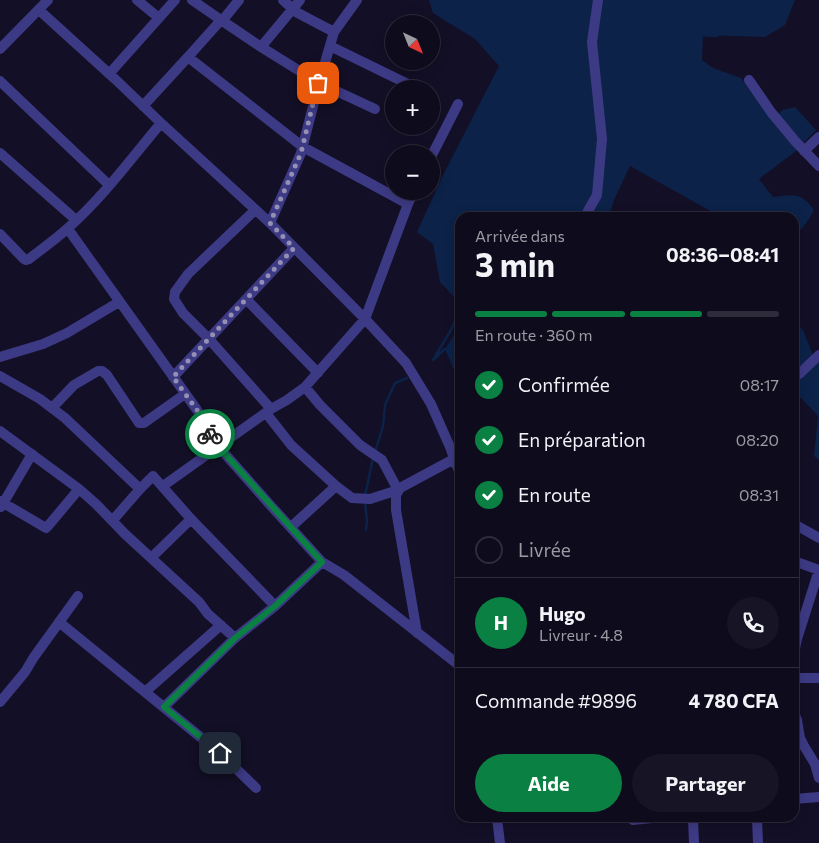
<!DOCTYPE html>
<html lang="fr">
<meta charset="utf-8">
<style>
body{margin:0;font-family:Commissioner,sans-serif;background:#171425;color:#f1f3f6;height:100vh;display:flex;flex-direction:column;font-size:19px;white-space:nowrap}
*{box-sizing:border-box;margin:0}
p{font-size:16px;color:#9b9ba3}
.icon{flex:none;width:28px;height:28px;fill:none;stroke:currentColor;stroke-width:2;stroke-linecap:round;stroke-linejoin:round}
.map{position:relative;flex:1;overflow:hidden}
.sheet{position:absolute;left:455px;top:212px;width:344px;height:610px;display:flex;flex-direction:column;background:#0e0b1c;border-radius:15px;box-shadow:0 2px 12px #0003,0 0 0 1px #2e2b3b}
.sheet>*{flex:none}
.needle{width:32px;rotate:137deg}
.fabs{position:absolute;left:385px;top:15px;display:grid;gap:10px}
.fabs a{display:grid;place-items:center;width:55px;height:55px;border-radius:50%;background:#0e0b1c;box-shadow:0 2px 12px #0003,0 0 0 1px #2e2b3b;font-size:25px}
.pin{position:absolute;display:grid;place-items:center;width:42px;height:42px;color:#fff;margin:-21px;border-radius:10px;box-shadow:0 2px 8px #0006}
.courier{position:absolute;display:grid;place-items:center;width:50px;height:50px;margin:-25px;border:4px solid #0b8043;border-radius:50%;background:#fff;color:#222;box-shadow:0 1px 6px #0007}
.overview em{font-style:normal;font-weight:700}
.overview div{display:flex;flex-direction:column-reverse}
.overview{display:flex;align-items:center;justify-content:space-between;height:85px;padding:0 20px}
h1{font-size:32px;font-weight:700;line-height:38px}
.bar{display:grid;grid-template-columns:repeat(4,1fr);gap:8px 5px;align-content:center;height:60px;padding:0 20px}
.bar i{height:6px;border-radius:4px;background:#2e2b3b}
.bar .active{background:#0b8043}
.bar p{grid-column:span 4}
.line{display:flex;align-items:center;gap:12px;padding:0 20px;border-top:1px solid #2e2b3b}
.line div{flex:1}
.round{display:grid;place-items:center;flex:none;width:52px;height:52px;border-radius:26px;background:#171425}
ol{padding:0 20px;list-style:none}
li{display:flex;align-items:center;gap:15px;height:55px}
li p{margin-inline-start:auto}
li .icon{padding:5px;border-radius:50%;background:#0b8043;color:#fff;stroke-width:4}
li:last-child{color:#9b9ba3}
li i{width:28px;height:28px;border:2px solid #2e2b3b;border-radius:50%}
.action{display:flex;gap:10px;margin-top:auto;padding:10px 20px}
.action a{flex:1;height:58px;border-radius:30px;background:#0b8043;color:#fff;font-size:20px;font-weight:700;line-height:58px;text-align:center}
.action a+a{background:#171425;color:#f1f3f6}
.map>svg:first-child{display:block}
.water{fill:#0c2248}
.lines{fill:none;stroke-linecap:round;stroke-linejoin:round}
.stream{stroke:#0c2248;stroke-width:2.5}
.street{stroke:#3d3a85;stroke-width:10}
.done{stroke:#948fb3;stroke-width:5;stroke-dasharray:0 9}
.route{stroke:#0b8043;stroke-width:6}
</style>
<div class="map">
<svg width="819" height="843" viewBox="0 0 819 843">
<rect width="100%" height="100%" fill="#130f26"/>
<!-- water -->
<path class="water" d="M429 0H795L785 25 765 37 703 35 702 60 713 68 741 78 776 118 782 110 795 107 816 130 796 151 759 179 773 197C792 195 801 191 814 210 809 220 803 228 794 236V218L721 217 630 166 614 200 609 217 460 218V305L458 301 440 282 433 244 417 232 443 175 499 66 475 39 433 13Z
M794 321 803 330 813 355 819 358V460L814 456 818 416 802 399 794 393Z
M460 325V371L453 368 445 349Z"/>
<g class="lines">
<!-- stream -->
<path class="stream" d="M699 35 716 36 720 34
M445 349 433 360 451 330 460 309
M375 452 383 426 385 405 395 383 407 378
M365 496 373 458
M365 502 367 521 366 530"/>
<!-- street -->
<path class="street" d="M137 0 159 18
M192 0 221 20
M39 10 115 79 161 123 270 223 365 319 406 363 431 404 450 447 460 474
M222 21 239 0
M334 32 357 0
M330 46 414 87
M261 47 300 0
M0 49 48 0
M188 57 221 20 261 47 319 83 375 109
M109 74 175 0
M749 80 771 112 795 141 819 166
M0 81 109 185
M143 106 188 57 303 147 408 204
M804 151 819 137
M0 153 76 220
M431 157 458 104
M255 210 188 274 175 292 174 299 183 313 209 339 271 409
M584 218 597 195 602 139 592 42 598 0
M270 223 301 153 319 83 334 32 296 12 283 0
M68 229 197 410 218 446 271 506 322 562 344 575 460 666
M0 234 24 259 26 260 29 259C42 249 56 239 68 228 103 197 131 159 161 123
M246 299 318 373
M0 357 43 344 67 333 119 302
M799 374 819 355
M0 376 40 399 65 418 140 489 113 520
M173 377 294 248
M52 408 74 385 98 371H102L107 375 139 423H144L185 394
M266 413 291 445 336 486 352 498 370 499 398 490 382 460 360 445 320 405 305 387
M0 431 79 489 96 504 125 534 199 602 208 614 235 638 275 606 322 562
M163 486 271 409 287 400 305 387 365 319 408 204 414 191
M140 489 153 476 191 519 275 606
M0 501 46 528 48 526 79 489
M1 507 32 454
M794 524 819 538
M291 527 336 486
M151 558 191 519
M794 561 819 570
M59 622 220 753 256 788
M417 633 396 510V495L400 488 454 459
M794 653 797 639 819 570
M794 678H819
M145 692 221 625
M0 702 25 672 34 657 78 596
M164 707 235 638
M794 713 797 720 800 738 804 746 815 764 819 778
M794 799 819 797
M497 818 500 843
M693 818 694 843
M757 818 758 843
M633 820 652 818"/>
</g>
<g class="lines">
<!-- done -->
<path class="done" d="M210 434 197 410 173 377 294 248 270 223 301 153 318 83"/>
<!-- route -->
<path class="route" d="M210 434 218 446 322 562 275 606 235 638 164 707 220 753"/>
</g>
</svg>
<div class="fabs">
<a><svg class="needle" viewBox="-14 -14 28 28"><path d="M0-13l5 13h-10z" fill="#e53935"/><path d="M0 13l5-13h-10z" fill="#9b9ba3"/></svg></a>
<a>+</a>
<a>−</a>
</div>
<div class="pin" style="left:318px;top:83px;background:#ea580c"><svg class="icon" aria-label="bag" viewBox="0 0 24 24"><path d="M5 8h14l-1 12H6zM9 8a3 3 0 0 1 6 0"/></svg></div>
<div class="pin" style="left:220px;top:753px;background:#1f2937"><svg class="icon" aria-label="home" viewBox="0 0 24 24"><path d="M3 11l9-7 9 7M6 9v11h12V9"/></svg></div>
<div class="courier" style="left:210px;top:434px"><svg class="icon" aria-label="bike" viewBox="0 0 24 24"><circle cx="6" cy="16" r="4"/><circle cx="18" cy="16" r="4"/><path d="M6 16l4-8h5l3 8M10 8l3 8H6M13 5h3"/></svg></div>
<section class="sheet">
<div class="overview"><div><h1>3 min</h1><p>Arrivée dans</p></div><em>08:36–08:41</em></div>
<div class="bar"><i class="active"></i><i class="active"></i><i class="active"></i><i></i><p>En route · 360 m</p></div>
<ol>
<li><svg class="icon" aria-label="check" viewBox="0 0 24 24"><path d="M5 12l5 5 9-10"/></svg>Confirmée<p>08:17</p></li>
<li><svg class="icon" aria-label="check" viewBox="0 0 24 24"><path d="M5 12l5 5 9-10"/></svg>En préparation<p>08:20</p></li>
<li><svg class="icon" aria-label="check" viewBox="0 0 24 24"><path d="M5 12l5 5 9-10"/></svg>En route<p>08:31</p></li>
<li><i></i>Livrée</li>
</ol>
<div class="line" style="height:90px"><b class="round" style="background:#0b8043;color:#fff">H</b><div><b>Hugo</b><p>Livreur · 4.8</p></div><a class="round"><svg class="icon" aria-label="phone" viewBox="0 0 24 24"><path d="M5 4h4l2 5-3 2q2 4 5 5l2-3 5 2v4C11 20 4 13 5 4z"/></svg></a></div>
<div class="line" style="height:65px"><div>Commande #9896</div><b>4 780 CFA</b></div>
<div class="action"><a>Aide</a><a>Partager</a></div>
</section>
</div>
